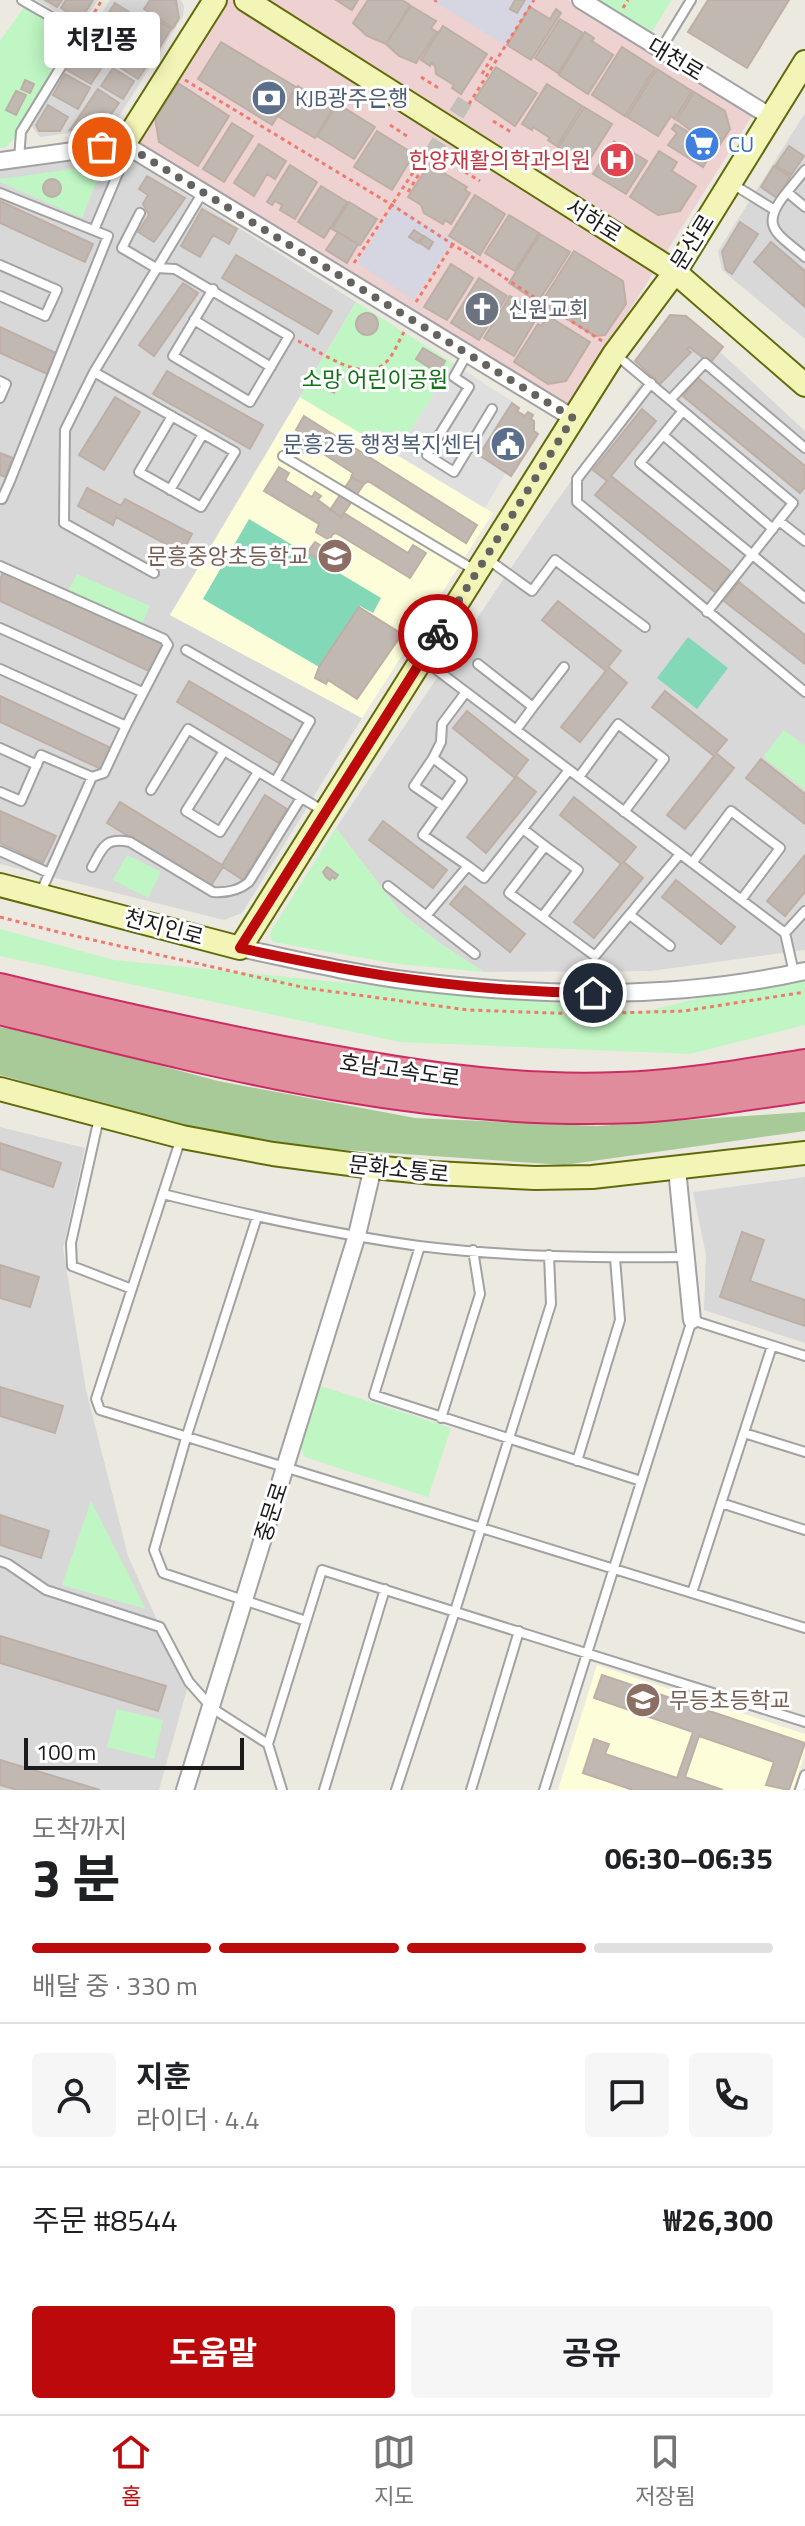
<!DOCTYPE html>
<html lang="ko">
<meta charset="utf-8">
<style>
body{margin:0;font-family:"Titillium Web","Noto Sans KR",sans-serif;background:#f6f6f6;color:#202124;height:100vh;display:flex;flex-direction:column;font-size:30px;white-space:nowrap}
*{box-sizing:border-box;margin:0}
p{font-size:26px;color:#757577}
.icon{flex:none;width:44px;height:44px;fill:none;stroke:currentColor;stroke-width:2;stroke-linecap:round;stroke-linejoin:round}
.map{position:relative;height:1790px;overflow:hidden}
.panel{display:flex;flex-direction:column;background:#fff;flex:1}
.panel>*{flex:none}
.scale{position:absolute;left:24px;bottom:20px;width:220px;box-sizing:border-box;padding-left:8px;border:4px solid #1b1b1b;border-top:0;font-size:22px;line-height:28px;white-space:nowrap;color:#1b1b1b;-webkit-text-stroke:6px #fff;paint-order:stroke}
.pin{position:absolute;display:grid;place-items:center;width:68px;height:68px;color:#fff;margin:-34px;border:4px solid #fff;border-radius:50%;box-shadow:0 2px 8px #0007}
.courier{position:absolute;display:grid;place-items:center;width:80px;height:80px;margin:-40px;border:6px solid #bc0a0c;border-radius:50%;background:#fff;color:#222;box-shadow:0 2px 10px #0007}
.bubble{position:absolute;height:56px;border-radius:8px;background:#fff;box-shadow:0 4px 20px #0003;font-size:26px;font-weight:700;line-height:56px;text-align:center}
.headline em{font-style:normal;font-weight:700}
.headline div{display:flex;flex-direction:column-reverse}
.headline{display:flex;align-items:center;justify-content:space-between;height:136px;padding:0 32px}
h1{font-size:52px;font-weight:700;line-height:60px}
.bar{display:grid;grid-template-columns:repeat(4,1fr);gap:12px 8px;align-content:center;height:96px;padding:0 32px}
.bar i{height:10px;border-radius:6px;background:#e0e0e0}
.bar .current{background:#bc0a0c}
.bar p{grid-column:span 4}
.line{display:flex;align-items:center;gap:20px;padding:0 32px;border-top:2px solid #e0e0e0}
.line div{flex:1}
.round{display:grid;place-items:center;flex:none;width:84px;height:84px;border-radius:8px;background:#f6f6f6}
.cta{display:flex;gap:16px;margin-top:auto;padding:16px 32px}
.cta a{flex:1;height:92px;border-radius:8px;background:#bc0a0c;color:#fff;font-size:32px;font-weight:700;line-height:92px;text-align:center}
.cta a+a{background:#f6f6f6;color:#202124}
.menu{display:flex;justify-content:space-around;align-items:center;height:112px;border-top:2px solid #e0e0e0;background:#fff;font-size:22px;color:#757577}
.menu a{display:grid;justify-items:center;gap:4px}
.menu .current{color:#bc0a0c}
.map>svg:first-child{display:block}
.residential{fill:#d9d8d8}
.commercial{fill:#edd2d1}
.education{fill:#fdfdda}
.forest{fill:#a7ca98}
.park{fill:#bff6c3}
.pitch{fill:#82d8b7}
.parking{fill:#dfdfdf}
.plaza{fill:#d6d6e2}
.building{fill:#c1b8b1;stroke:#bdafa5;stroke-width:2}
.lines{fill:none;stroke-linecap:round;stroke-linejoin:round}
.street-tunnel{stroke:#c2c0b9;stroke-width:16;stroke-dasharray:16 8;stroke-linecap:butt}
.lane-casing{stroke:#a2a2a2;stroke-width:12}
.street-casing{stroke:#a2a2a2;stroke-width:20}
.secondary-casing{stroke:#616b0a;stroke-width:26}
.highway-casing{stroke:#cc2c64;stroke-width:32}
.path{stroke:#f27a6d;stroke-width:3;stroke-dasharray:4 4;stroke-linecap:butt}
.lane{stroke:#fff;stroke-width:8}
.street{stroke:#fff;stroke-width:16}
.secondary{stroke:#f3f5b6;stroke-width:22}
.highway{stroke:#e18c9c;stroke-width:28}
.done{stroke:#646360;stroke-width:8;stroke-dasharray:0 14.4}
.route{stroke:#bc0a0c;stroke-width:10}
.labels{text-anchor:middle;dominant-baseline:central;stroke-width:6;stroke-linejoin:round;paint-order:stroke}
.street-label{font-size:22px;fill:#1b1b1b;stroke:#fff}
.service-label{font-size:22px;fill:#4e5e75;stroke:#fff;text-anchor:start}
.shop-label{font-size:22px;fill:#366cbe;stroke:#fff;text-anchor:start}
.health-label{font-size:22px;fill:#be3a42;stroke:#fff;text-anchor:end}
.worship-label{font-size:22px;fill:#5b616d;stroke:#fff;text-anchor:start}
.park-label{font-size:22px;fill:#117218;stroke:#fff}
.education-label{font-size:22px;fill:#785e54;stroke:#fff;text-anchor:end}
</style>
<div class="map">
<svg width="805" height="1790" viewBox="0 0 805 1790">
<rect width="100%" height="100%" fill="#ece9e1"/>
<!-- residential -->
<path class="residential" d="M36 0H98L85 20 72 21Z
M110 0H181L184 6 183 16 112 127 40 137 31 126Z
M805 113V339L722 270 718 251Z
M114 157 130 159 356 302 170 615 362 718 242 913 224 920 0 864V169Z
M686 320 805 431V950L651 971 484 972 441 944 402 914 336 828 544 519Z
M0 1127 85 1148 63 1248 86 1390 128 1556 160 1627 189 1682 159 1790H0Z
M805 1177V1343L704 1310 706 1255 693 1192Z"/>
<!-- commercial -->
<path class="commercial" d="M227 0H568L752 116 568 408 136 144Z"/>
<!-- education -->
<path class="education" d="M300 397 493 513 362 718 170 615Z
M597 1665 805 1734V1752L793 1790H558Z"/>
<!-- forest -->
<path class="forest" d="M0 1027 50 1036 218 1081 415 1118 597 1126 805 1112V1131L564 1165 243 1143 0 1075Z"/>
<!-- park -->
<path class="park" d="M585 0H672L647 39Z
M25 6 70 35 14 139 5 148H0V41Z
M103 165 82 218 0 182V179Z
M356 302 453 363 396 454 300 397Z
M77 574 150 606 141 626 67 593Z
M784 730 805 746V790L763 757Z
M336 828 402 914 441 944 484 972 398 964 273 942 270 936 271 931Z
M127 855 161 872 148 898 113 880Z
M0 929 114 960 642 1012 805 973V1025L690 1054 400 1042 0 956Z
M318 1385 451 1428 428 1497 305 1457 299 1444Z
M91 1501 146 1609 62 1585Z
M117 1709 163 1720 154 1759 107 1747Z"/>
<!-- pitch -->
<path class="pitch" d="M249 519 381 598 373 613 360 606 319 667 203 599Z
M688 637 728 668 697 709 657 678Z"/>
<!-- parking -->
<path class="parking" d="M453 363 513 402 479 455 506 472 485 508 396 454Z"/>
<!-- plaza -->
<path class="plaza" d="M436 0H534L505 45 435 2Z
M395 204 453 241 414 300 357 263Z"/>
<!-- building -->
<path class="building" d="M45 0H62L57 7Z
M66 0H93L85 13 74 16 61 8Z
M150 0H176L179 18 173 28 144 9Z
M336 0H358L352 10Z
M368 0H402L410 5 386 44 367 36 353 23Z
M515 0H525L517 13 510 9Z
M708 0H789L747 68 688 32Z
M115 3 137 17 127 34 104 20Z
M411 6 436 21 431 28 437 32 416 63 399 56 386 44Z
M530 7 550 19 556 9 561 13 531 60 507 45Z
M147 14 171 29 155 55 131 40Z
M560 19 583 33 558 73 535 58Z
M99 22 122 38 108 57 85 41Z
M443 26 487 54 461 94 452 88 454 85 436 74 435 66 431 63 430 66 421 60Z
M585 32 594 38 592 41 613 55 588 94 559 75Z
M128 40 153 57 138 79 113 63Z
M221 42 296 87 272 125 198 79Z
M622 47 655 68 625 116 592 95Z
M80 50 104 64 91 84 67 70Z
M496 67 537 93 515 126 475 99Z
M113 68 134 81 123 99 101 86Z
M657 69 692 91 675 119 671 116 658 136 627 117Z
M65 74 90 88 78 109 53 95Z
M25 80 34 84 30 93 21 89Z
M178 83 229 116 198 166 159 142 155 118Z
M547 84 582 106 557 146 548 140 550 138 533 127 532 130 522 124Z
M298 86 333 108 315 138 279 117Z
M98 89 119 103 104 124 70 130Z
M16 91 26 95 16 115 6 110Z
M694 92 725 111 730 129 723 140 707 130 701 138 677 120Z
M338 104 375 127 354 159 317 136Z
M48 105 68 117 60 131H39L36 125Z
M584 107 612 124 585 167 557 150Z
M232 123 253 136 224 182 203 169Z
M675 124 702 140 707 132 722 141 718 148 715 147 703 167 668 145 677 133 672 129Z
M377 131 414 154 392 190 354 167Z
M614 141 647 161 626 194 593 174Z
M259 144 286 161 275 179 267 174 254 196 234 183Z
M789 146 804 156 791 175 776 165Z
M659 151 677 162 672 171 696 186 680 211 658 215 630 197Z
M429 164 467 187 465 190 470 193 451 224 445 220 443 224 424 213 421 205 408 197Z
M290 165 317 182 295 219 280 210 282 205 275 201 272 205 267 202Z
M774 166 790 177 777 198 761 187Z
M147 176 185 198 154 242 138 232 149 215 143 204 148 195 139 189Z
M43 188a9 9 0 1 1 18 0a9 9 0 1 1-18 0Z
M321 186 347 202 324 238 298 222Z
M475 195 505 214 480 255 449 236Z
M0 201 93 244 85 262 0 223Z
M349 202 377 219 360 245 332 229Z
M202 209 237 229 229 244 213 235 200 257 181 246Z
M509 215 539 233 515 271 485 253Z
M740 222 758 234 732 274 726 270 722 252Z
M414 230 423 236 418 243 409 237Z
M338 232 358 244 347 263 326 250Z
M540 234 570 252 538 302 509 283Z
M424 236 433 242 429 249 420 243Z
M771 242 805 271V307L754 262Z
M574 251 623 281 626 304 605 335 595 336 541 303Z
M236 255 332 311 318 334 222 278Z
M451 264 473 278 447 320 424 307Z
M479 278 507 296 479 340 451 323Z
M183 283 198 293 154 356 139 345Z
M510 296 539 314 514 356 484 338Z
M356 324a11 11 0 1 1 22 0a11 11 0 1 1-22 0Z
M670 315 686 316 723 347 710 363 689 347 687 349 691 352 660 384 635 361Z
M548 316 590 342 566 381 548 384 514 362 538 324 541 326Z
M0 327 56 353 47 374 0 353Z
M423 348 445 361 438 373 416 359Z
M326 370 342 378 334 393 319 385Z
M167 371 263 425 250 449 153 394Z
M698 378 805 466V487L800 493 683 396Z
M115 397 140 412 104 470 79 455Z
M512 403 519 408 517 411 525 416 528 412 533 415 531 419 534 421V431L538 434 511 476 479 455Z
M642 409 656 421 611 476 731 572 715 592 595 495 607 481 593 470Z
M304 416 477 525 466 543 368 481 364 484 351 477 353 473 308 444 302 454 296 450 303 434 296 430Z
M0 453 13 458 5 477 0 475Z
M279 467 289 473 285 480 312 497 315 492 321 496 318 500 341 517 344 513 408 553 413 545 426 553 410 578 336 533 333 534 329 540 316 532 319 524 264 491Z
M352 477 364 484 341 517 330 510Z
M87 488 121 506 125 499 192 534 182 553 116 517 113 525 78 506Z
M315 542 325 548 317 559 307 553Z
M3 572 166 645 153 673 0 601V580Z
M739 582 805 635V664L724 601Z
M558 601 621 651 608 667 627 683 580 742 561 727 606 671 542 620Z
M359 607 402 634 357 699 328 680 326 684 315 678 319 667Z
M189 681 292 741 279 763 177 702Z
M665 691 727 740 716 753 734 768 685 829 667 815 714 756 652 707Z
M0 696 111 748 101 769 0 722Z
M467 711 528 760 516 776 536 792 486 853 467 837 515 778 453 728Z
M761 759 805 794V824L746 778Z
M265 795 287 809 243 880 223 867 210 887 107 823 120 802 222 865Z
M574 797 636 847 624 862 643 878 594 938 574 922 621 864 560 815Z
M0 811 56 836 43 863 0 843Z
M383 821 447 870 433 888 369 840Z
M805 855V892L785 916 767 901Z
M327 867 338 875 335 879 332 877 330 880 326 877 323 872Z
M676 880 735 927 721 944 662 897Z
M465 886 525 934 510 952 450 904Z
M0 1143 61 1163 53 1187 0 1169Z
M742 1232 764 1240 750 1281 805 1300V1326L720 1297Z
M0 1265 39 1277 30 1307 0 1298Z
M0 1387 63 1406 55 1433 0 1416Z
M0 1515 49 1531 41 1558 0 1545Z
M0 1636 166 1686 158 1711 0 1663Z
M602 1675 805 1743 789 1790 766 1785 774 1762 699 1736 685 1777 723 1790H633L583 1773 594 1739 609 1744 605 1754 677 1778 693 1732 594 1698Z
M0 1760 100 1790H18L0 1785Z"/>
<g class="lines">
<!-- street-tunnel -->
<path class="street-tunnel" d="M431 155 466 99"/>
<defs>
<path id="lane" d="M661 49 691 0
M19 159 21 132 81 34 22 0
M731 183 773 209
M787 192 805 170
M0 193 108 236 10 481 2 499H0
M805 207 787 192C758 227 777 233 805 257
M140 213 122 248 156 268 175 269 289 336 250 402 173 356 213 289
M94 230 121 166
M0 265 57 290 45 316 0 296
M194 320 271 367
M467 354 454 377 469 387 427 455 454 472 492 409
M615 354 793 503 707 612
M94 372C141 399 188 425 235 452L201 507 139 472 172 416
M0 381 6 384 0 398
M651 383 577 479V502L805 692
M670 400 705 363 805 448
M682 412 640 463 805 598
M663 435 773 529
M283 456 476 571
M170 490 203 434
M779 521 805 541
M486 558 532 591 555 560 645 627
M0 566 164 639 168 645 126 726
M154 573 64 523 65 430 94 372 203 192
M0 628 142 692
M186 650 310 721 275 782
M425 661 785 933
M478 664 533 707 516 730
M0 669 126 726 104 773 92 777
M466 692 442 724 441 742 433 758 462 780 423 835 468 866
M533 707 564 667
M0 748 37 765
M224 751 186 811 220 832 258 772
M433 758 414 786 443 806
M579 777 618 724 664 759 624 812
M151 790 188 729 325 812
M0 792 21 801 41 755 92 777 40 894
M523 829 545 846
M545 846 578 870 542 917 509 893Z
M0 851 49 873
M692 863 731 811 780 848 741 900
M92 867C103 847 105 837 130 842L213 892C227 893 238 891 249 882L301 798
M388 886 475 954
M630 915 670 946
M426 916 468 866 484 878 569 770
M542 917 595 956 680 854
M794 973 785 933 805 911
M99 1118 71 1243 72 1266 132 1289
M181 1138 96 1399 100 1410 805 1628
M163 1194C247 1215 333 1234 419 1246 507 1257 598 1258 687 1257
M257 1217 186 1438 154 1550 163 1573 306 1621
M420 1246 374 1395 641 1481
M441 1418 480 1294 473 1250
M744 1433 805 1452
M577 1461 620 1320 615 1258
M721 1503 805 1530
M0 1561 8 1564 46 1590 160 1627 189 1682 212 1708 268 1744
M692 1593 772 1346
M282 1790 268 1744 322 1570 805 1722
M324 1790 385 1589
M396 1790 455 1611 551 1304 549 1255
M471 1790 519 1631
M544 1790 692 1320 805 1356
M800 1790 805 1775"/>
<path id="street" d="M581 0 771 117
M0 161 124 144 573 418
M240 948C297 960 354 974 412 981 543 997 676 1000 805 971
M677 1169 692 1320
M185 1790 357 1235 373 1167"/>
<path id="secondary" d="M246 0 675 272 805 385
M124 144 215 0
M0 885 240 948 614 354 675 272 805 62
M0 1089 182 1137 273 1154 373 1167 434 1173 535 1178 592 1177 805 1153"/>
<path id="highway" d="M0 988C94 1011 188 1032 283 1051 394 1072 506 1092 619 1087 682 1085 743 1074 805 1064
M0 1010C208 1061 420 1118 637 1108 693 1105 750 1095 805 1087"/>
</defs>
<!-- lane casing -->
<use href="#lane" class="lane-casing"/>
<!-- street casing -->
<use href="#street" class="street-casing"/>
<!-- secondary casing -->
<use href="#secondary" class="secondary-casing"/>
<!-- highway casing -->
<use href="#highway" class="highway-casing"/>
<!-- path -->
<path class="path" d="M435 2 436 0
M623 8 628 0
M86 26 102 0
M482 74 492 57
M421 77 440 89
M185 80 392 205 602 341
M469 104 534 0
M493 121 511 132
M390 125 410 138
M465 172 480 181
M408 192 419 174
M354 263 427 151
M416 302 453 244
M298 341C320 351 361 383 384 364 393 357 398 342 404 332
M0 917 62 933 306 988 468 1010 581 1014 684 1011 805 992"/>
<!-- lane -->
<use href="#lane" class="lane"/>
<!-- street -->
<use href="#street" class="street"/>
<!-- secondary -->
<use href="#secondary" class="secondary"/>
<!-- highway -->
<use href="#highway" class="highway"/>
</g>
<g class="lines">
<!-- done -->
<path class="done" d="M102 147 124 144 573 418 438 634"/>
<!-- route -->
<path class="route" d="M438 634 240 948C359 974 470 992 593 993"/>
</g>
<!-- icons -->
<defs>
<symbol id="bank-disc" viewBox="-11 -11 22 22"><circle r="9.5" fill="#5c6f8a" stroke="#fff"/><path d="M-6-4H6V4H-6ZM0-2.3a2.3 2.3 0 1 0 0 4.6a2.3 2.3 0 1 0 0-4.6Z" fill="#fff"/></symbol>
<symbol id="supermarket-disc" viewBox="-11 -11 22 22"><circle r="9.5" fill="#3f7fe0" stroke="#fff"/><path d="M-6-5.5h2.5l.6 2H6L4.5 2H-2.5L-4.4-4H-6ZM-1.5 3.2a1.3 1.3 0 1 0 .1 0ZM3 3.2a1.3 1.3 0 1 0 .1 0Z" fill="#fff"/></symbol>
<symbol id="hospital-disc" viewBox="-11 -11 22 22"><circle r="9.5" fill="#e0444e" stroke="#fff"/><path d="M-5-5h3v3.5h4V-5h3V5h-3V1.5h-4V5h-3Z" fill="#fff"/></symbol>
<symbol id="church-disc" viewBox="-11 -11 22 22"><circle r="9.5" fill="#6b7280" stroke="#fff"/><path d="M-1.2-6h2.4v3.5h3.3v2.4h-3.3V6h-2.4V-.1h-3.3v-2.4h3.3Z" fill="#fff"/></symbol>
<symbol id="civic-disc" viewBox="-11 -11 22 22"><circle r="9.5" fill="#5c6f8a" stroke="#fff"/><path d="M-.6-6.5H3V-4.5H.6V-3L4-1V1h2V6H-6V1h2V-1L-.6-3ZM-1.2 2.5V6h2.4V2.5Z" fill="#fff"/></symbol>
<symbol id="school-disc" viewBox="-11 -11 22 22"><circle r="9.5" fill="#8d6e63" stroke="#fff"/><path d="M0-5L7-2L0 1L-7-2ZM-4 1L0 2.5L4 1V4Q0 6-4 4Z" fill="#fff"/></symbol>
</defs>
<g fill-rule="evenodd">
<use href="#bank-disc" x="249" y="78" width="40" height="40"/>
<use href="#supermarket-disc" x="682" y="124" width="40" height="40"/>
<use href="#hospital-disc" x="597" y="140" width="40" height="40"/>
<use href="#church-disc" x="462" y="289" width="40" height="40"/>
<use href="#civic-disc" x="488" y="424" width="40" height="40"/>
<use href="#school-disc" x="315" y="536" width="40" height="40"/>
<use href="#school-disc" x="623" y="1680" width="40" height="40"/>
</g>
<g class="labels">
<!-- street labels -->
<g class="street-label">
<text transform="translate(676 59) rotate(31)">대천로</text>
<text transform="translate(594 220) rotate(32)">서하로</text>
<text transform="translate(692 242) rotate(-58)">문산로</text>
<text transform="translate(164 927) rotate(15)">천지인로</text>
<text transform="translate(400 1070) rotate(8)">호남고속도로</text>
<text transform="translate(399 1169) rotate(6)">문화소통로</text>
<text transform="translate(271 1512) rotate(-72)">중문로</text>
</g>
<!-- service labels -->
<g class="service-label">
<text x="295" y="98">KJB광주은행</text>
<text x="482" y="444" text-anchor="end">문흥2동 행정복지센터</text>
</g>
<!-- shop labels -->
<g class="shop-label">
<text x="728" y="144">CU</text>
</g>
<!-- health labels -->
<g class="health-label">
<text x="591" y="160">한양재활의학과의원</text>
</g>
<!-- worship labels -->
<g class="worship-label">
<text x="508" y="309">신원교회</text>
</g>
<!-- park labels -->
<g class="park-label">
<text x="375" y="379">소망 어린이공원</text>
</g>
<!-- education labels -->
<g class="education-label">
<text x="309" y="556">문흥중앙초등학교</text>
<text x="669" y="1700" text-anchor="start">무등초등학교</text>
</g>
</g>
</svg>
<div class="scale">100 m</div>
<div class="pin" style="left:102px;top:147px;background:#ea580c"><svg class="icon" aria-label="bag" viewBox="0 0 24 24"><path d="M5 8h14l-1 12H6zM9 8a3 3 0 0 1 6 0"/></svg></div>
<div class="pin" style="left:593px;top:993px;background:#1f2937"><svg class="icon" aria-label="home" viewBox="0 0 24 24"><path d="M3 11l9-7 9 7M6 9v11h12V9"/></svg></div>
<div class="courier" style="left:438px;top:634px"><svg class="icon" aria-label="bike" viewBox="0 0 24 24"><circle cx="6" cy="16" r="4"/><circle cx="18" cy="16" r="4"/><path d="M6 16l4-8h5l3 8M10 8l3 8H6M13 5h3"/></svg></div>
<div class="bubble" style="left:44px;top:12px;width:116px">치킨퐁</div>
</div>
<section class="panel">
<div class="headline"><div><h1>3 분</h1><p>도착까지</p></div><em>06:30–06:35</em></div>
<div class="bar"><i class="current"></i><i class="current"></i><i class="current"></i><i></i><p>배달 중 · 330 m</p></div>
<div class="line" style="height:144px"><a class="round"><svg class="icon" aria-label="person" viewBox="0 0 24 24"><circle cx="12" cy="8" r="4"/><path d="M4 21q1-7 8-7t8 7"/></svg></a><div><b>지훈</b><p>라이더 · 4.4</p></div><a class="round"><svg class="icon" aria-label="chat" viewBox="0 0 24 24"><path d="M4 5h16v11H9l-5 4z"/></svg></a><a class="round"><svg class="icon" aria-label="phone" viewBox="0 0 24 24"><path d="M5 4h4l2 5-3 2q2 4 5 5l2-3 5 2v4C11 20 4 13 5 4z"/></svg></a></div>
<div class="line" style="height:104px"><div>주문 #8544</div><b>₩26,300</b></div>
<div class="cta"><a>도움말</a><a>공유</a></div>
</section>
<nav class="menu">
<a class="current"><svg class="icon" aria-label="home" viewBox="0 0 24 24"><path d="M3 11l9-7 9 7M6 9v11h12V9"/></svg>홈</a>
<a><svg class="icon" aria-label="map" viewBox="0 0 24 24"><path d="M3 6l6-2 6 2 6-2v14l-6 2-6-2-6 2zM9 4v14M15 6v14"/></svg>지도</a>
<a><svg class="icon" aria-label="saved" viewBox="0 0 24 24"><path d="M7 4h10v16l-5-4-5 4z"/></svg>저장됨</a>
</nav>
